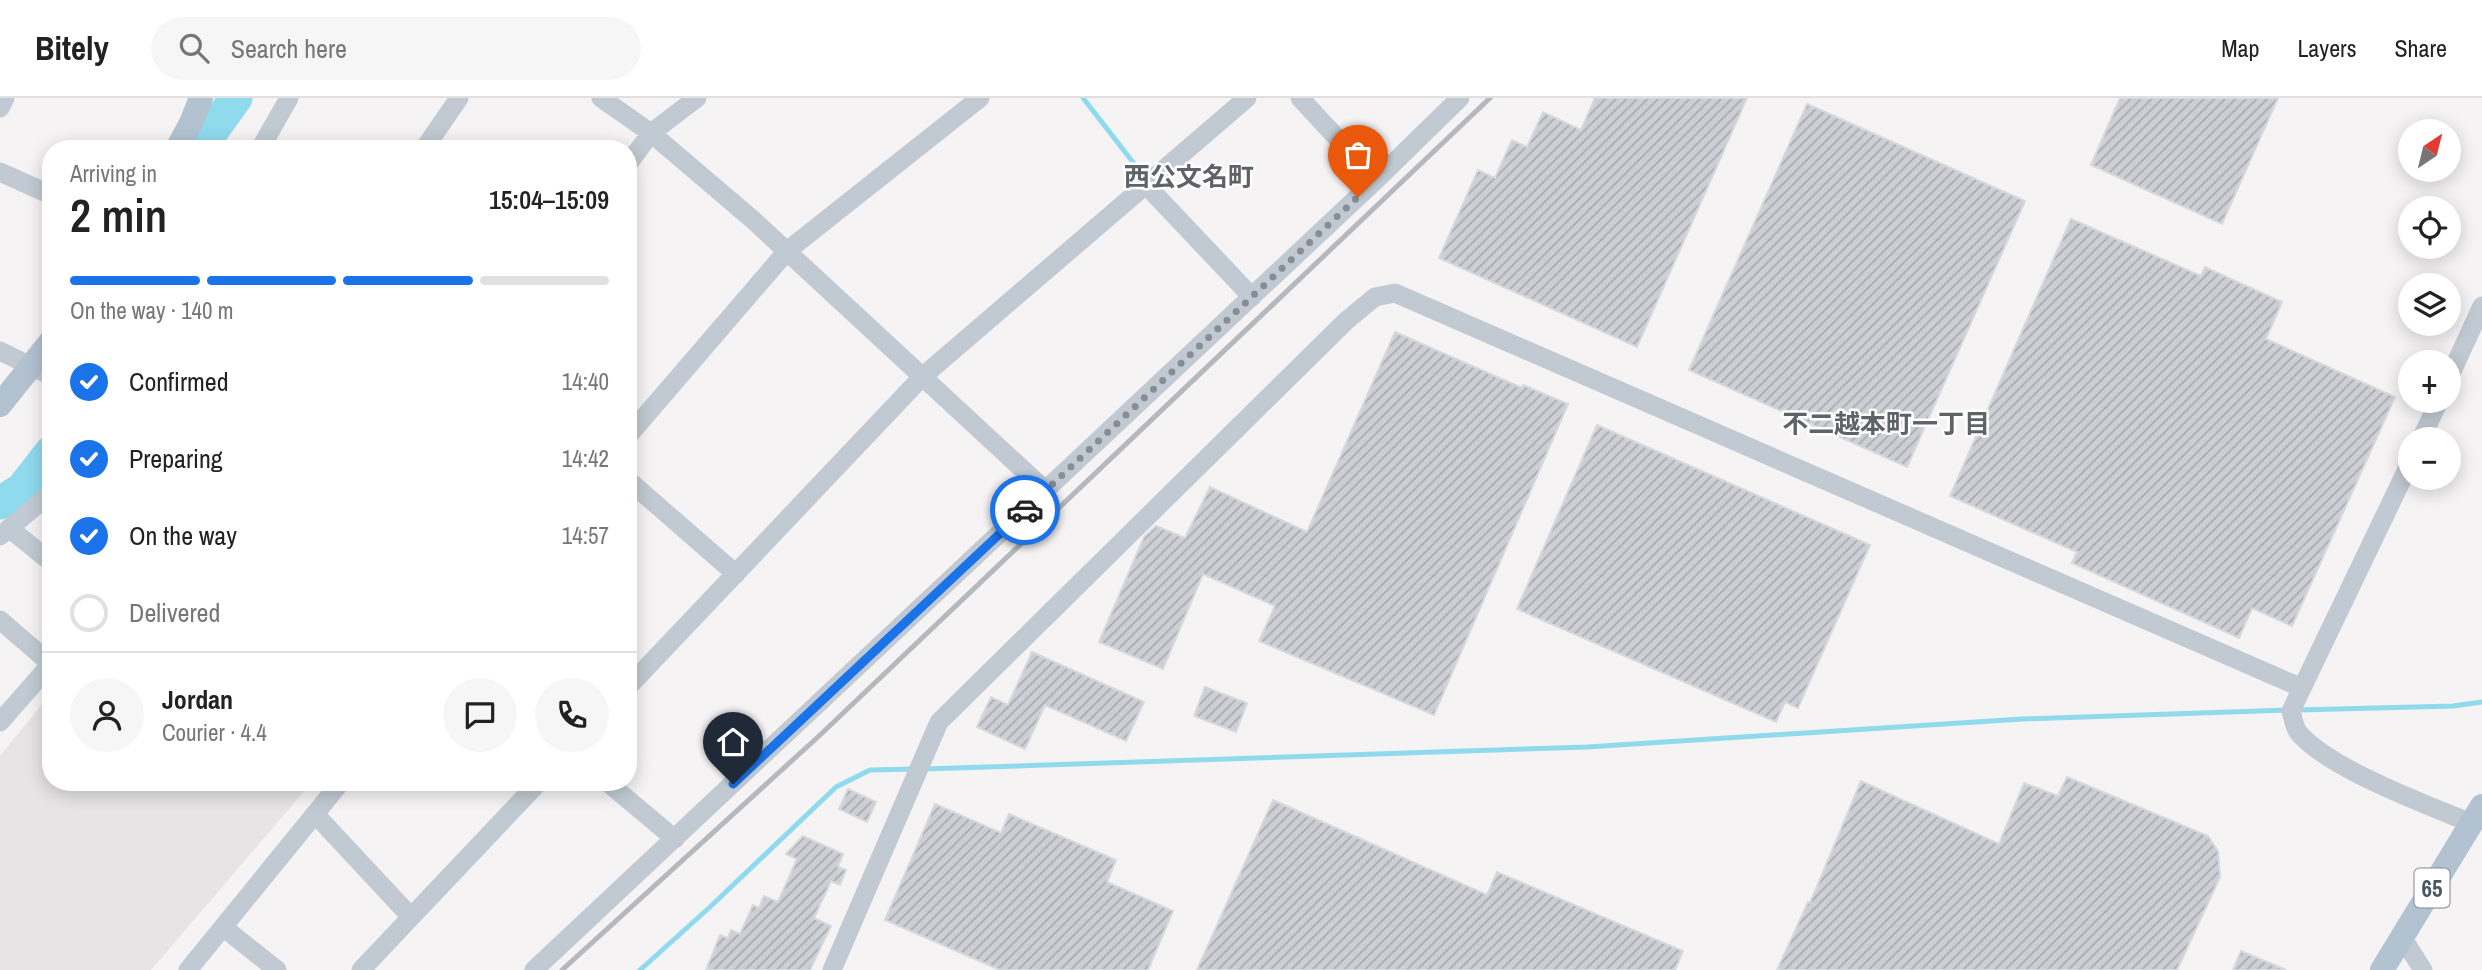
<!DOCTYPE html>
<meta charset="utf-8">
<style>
body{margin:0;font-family:"Archivo Narrow","Noto Sans JP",sans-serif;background:#f6f6f6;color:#222;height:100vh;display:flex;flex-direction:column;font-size:26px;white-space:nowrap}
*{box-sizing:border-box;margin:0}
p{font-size:23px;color:#767676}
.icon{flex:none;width:38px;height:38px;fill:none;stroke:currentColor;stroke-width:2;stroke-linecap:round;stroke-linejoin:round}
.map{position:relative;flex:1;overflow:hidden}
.details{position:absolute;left:42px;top:42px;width:595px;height:651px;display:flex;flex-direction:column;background:#fff;border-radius:28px;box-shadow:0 4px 18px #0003}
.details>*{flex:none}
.needle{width:46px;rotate:35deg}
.buttons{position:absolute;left:2398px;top:21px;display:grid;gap:14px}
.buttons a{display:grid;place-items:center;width:63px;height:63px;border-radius:50%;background:#fff;box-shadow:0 4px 18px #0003;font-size:35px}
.pin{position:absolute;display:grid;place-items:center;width:60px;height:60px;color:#fff;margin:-72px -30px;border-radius:50% 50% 50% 0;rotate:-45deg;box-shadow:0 0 7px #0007}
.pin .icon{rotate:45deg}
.courier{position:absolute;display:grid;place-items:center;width:70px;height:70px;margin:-35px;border:5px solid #1a73e8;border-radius:50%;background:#fff;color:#222;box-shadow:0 2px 9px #0007}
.headline em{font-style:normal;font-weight:600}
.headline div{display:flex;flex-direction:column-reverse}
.headline{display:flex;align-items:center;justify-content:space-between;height:119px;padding:0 28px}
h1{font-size:46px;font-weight:600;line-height:52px}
.bar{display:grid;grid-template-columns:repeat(4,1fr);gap:10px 7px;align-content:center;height:84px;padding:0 28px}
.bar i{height:9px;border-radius:5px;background:#e0e0e0}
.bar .current{background:#1a73e8}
.bar p{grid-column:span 4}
.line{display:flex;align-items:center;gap:18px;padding:0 28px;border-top:2px solid #e0e0e0}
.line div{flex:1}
.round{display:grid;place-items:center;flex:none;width:74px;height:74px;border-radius:37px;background:#f6f6f6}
ol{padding:0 28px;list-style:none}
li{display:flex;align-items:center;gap:21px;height:77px}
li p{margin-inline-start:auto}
li .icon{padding:7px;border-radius:50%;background:#1a73e8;color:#fff;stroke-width:4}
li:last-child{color:#767676}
li i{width:38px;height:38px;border:4px solid #e0e0e0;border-radius:50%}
header{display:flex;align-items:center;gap:42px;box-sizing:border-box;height:98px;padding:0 35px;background:#fff;border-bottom:2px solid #e0e0e0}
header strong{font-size:33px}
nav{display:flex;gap:38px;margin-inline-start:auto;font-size:24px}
.search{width:490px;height:63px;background:#f6f6f6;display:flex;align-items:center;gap:18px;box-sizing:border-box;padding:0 24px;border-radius:38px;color:#767676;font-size:26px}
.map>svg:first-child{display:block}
.education{fill:#e6e4e5}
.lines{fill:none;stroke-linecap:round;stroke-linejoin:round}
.stream{stroke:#90daee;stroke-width:5}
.river{stroke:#90daee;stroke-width:33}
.building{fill:url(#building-hatch);stroke:#d7d9de;stroke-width:2}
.minor{stroke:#c1cad2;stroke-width:19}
.major{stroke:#b3c2d1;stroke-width:24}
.rail{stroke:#b5b8bd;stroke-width:5}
.done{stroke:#868d94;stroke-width:7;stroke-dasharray:0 12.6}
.route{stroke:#1a73e8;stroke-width:9}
.labels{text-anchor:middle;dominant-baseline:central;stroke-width:5;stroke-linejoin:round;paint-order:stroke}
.shield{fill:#fff;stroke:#808990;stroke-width:2}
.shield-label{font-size:23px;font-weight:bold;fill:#4a5661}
.neighbourhood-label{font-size:26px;font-weight:bold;fill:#5f6368;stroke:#fff}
</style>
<header>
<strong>Bitely</strong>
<div class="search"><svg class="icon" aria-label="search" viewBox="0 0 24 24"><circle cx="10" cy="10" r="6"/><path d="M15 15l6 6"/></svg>Search here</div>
<nav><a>Map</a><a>Layers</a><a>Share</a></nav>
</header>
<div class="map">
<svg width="2482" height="872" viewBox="0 0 2482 872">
<defs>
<pattern id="building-hatch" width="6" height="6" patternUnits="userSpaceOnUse" patternTransform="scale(1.75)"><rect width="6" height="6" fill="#cdcfd5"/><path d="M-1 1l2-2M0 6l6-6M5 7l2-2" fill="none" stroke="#a8abb0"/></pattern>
</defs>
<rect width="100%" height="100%" fill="#f5f3f3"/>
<!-- education -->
<path class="education" d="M51 595V684H312L151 872H0V658Z"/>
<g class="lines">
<!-- stream -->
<path class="stream" d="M1083 0 1136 68
M2298 612 2453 608 2482 604
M924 671 1587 649 2022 621 2288 612
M640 872 710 809 836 689 870 672 914 671"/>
<!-- river -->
<path class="river" d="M202 51 208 39 236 0
M0 405 22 391 51 354"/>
</g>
<!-- building -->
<path class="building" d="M1595 0H1747L1637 249 1439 160 1478 72 1495 80 1512 42 1527 49 1543 14 1581 32Z
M2120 0H2278L2222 126 2091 67Z
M1807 6 2025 103 1907 369 1689 272Z
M2071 121 2201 178 2205 169 2282 204 2266 241 2395 299 2292 528 2252 510 2239 540 2072 465 2077 454 1950 398Z
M1395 234 1522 290 1523 287 1568 306 1434 617 1259 543 1275 508 1203 476 1163 571 1099 544 1144 439 1156 428 1185 440 1210 389 1307 434Z
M1597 327 1870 447 1798 610 1785 604 1776 624 1517 511Z
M1032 554 1144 604 1126 643 1045 607 1025 651 977 629 991 599 1008 607Z
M1205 589 1247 605 1236 634 1194 618Z
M2067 679 2208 738 2218 753 2220 779 2177 872H1777L1808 804 1810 805 1861 683 1999 746 2024 685 2058 698Z
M848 691 876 704 867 724 839 711Z
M1273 702 1487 797 1497 774 1683 853 1675 872H1197Z
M935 706 1001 735 1009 716 1116 762 1107 784 1173 813 1148 872H1000L885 822Z
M803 738 843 756 838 769 846 772 840 787 831 783 814 820 831 828 810 872H706L720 837 728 840 731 832 740 836 753 807 759 810 764 798 778 804 797 761 786 756Z
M2241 853 2286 872H2233Z"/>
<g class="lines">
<!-- minor -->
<path class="minor" d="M601 0 651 35 752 121 1046 393
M1300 0 1376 82
M0 10 5 0
M260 51 289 0
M424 51 459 0
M628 66 651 35 697 0
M0 74 51 97
M1146 87 1252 199
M0 253 51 278
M2448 282 2482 208
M628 338 787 153 980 0
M2421 341 2439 303
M2410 365 2291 613C2293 620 2294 628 2298 634 2327 670 2427 707 2471 725
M628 382 736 476
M9 430 51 464
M0 438 51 395
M0 522 51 566 0 624
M628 589 922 279 1247 0
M607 684 675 741
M315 716 411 819
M223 829 277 872
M2402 839 2423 872
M188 872 341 684
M361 872 539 684
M534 872 1376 82 1460 0
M832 872 939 624 1346 223 1375 199 1395 195 2302 590"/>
<!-- major -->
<path class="major" d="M177 51 191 25 201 0
M0 307 51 243
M2382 872 2482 708"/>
<!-- rail -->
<path class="rail" d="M562 872 819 638 1490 0"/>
</g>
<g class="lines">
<!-- done -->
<path class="done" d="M1025 412 1358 99"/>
<!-- route -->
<path class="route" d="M733 686 1025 412"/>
</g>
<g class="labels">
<!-- shield labels -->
<rect class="shield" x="2414.5" y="770.5" width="35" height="39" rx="5"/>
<g class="shield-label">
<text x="2432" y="790">65</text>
</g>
<!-- neighbourhood labels -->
<g class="neighbourhood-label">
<text x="1189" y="78">西公文名町</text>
<text x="1886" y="325">不二越本町一丁目</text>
</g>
</g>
</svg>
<div class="buttons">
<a><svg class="needle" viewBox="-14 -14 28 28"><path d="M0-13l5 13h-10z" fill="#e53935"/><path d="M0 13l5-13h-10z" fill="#767676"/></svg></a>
<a><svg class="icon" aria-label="locate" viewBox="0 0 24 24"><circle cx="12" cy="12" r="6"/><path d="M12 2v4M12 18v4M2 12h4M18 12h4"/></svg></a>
<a><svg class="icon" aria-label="layers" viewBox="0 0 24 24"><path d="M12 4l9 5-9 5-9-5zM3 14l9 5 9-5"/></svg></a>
<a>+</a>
<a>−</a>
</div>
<div class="pin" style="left:1358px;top:99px;background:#ea580c"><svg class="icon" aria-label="bag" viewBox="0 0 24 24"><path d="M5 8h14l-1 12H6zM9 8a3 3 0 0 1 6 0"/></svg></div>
<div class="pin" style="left:733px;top:686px;background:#1f2937"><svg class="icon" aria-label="home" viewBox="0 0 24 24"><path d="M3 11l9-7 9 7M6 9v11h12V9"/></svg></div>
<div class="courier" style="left:1025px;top:412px"><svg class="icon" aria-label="car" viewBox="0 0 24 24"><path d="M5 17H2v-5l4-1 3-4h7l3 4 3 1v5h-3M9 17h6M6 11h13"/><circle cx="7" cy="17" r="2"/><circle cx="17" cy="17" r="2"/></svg></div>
<section class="details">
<div class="headline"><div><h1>2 min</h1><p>Arriving in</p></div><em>15:04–15:09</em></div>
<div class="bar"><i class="current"></i><i class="current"></i><i class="current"></i><i></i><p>On the way · 140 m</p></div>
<ol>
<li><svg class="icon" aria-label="check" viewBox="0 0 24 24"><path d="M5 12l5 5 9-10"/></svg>Confirmed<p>14:40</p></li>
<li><svg class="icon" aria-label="check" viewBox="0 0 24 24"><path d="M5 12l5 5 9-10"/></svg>Preparing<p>14:42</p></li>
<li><svg class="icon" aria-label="check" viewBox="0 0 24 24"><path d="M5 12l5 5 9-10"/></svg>On the way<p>14:57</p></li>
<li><i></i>Delivered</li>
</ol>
<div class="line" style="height:126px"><a class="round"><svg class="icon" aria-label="person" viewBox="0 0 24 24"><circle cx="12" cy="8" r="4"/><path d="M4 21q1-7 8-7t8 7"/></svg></a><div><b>Jordan</b><p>Courier · 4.4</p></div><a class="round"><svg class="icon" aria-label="chat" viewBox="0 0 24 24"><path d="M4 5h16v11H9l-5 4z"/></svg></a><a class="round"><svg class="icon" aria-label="phone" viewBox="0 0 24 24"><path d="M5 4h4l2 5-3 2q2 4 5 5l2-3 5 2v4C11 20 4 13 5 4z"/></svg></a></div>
</section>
</div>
